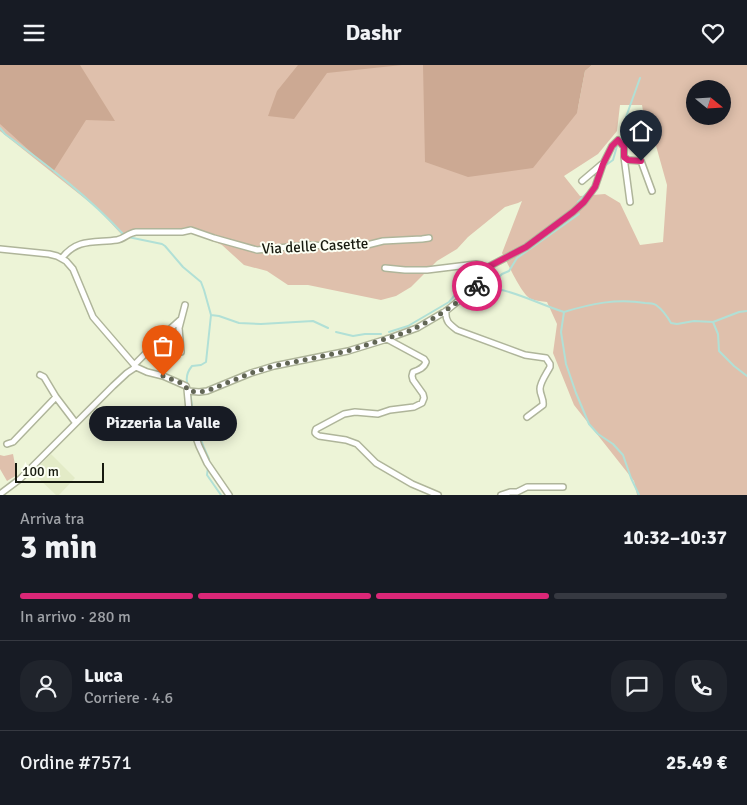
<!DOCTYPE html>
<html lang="it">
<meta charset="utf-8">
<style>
body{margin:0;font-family:Signika,sans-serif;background:#20242c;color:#f1f3f6;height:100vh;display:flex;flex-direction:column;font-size:19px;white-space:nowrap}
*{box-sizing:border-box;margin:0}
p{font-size:16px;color:#9ea1a6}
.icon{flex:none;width:28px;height:28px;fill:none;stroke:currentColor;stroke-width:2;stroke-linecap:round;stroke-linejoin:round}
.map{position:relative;height:430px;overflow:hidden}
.details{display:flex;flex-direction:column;background:#171b24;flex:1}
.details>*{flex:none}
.needle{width:32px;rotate:108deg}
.fabs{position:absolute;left:686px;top:15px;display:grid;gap:10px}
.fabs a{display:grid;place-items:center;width:45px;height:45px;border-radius:50%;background:#171b24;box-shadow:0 2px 12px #0003;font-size:25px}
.scale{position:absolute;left:15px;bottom:12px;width:89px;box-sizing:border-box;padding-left:5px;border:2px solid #171a0f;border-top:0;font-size:14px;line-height:18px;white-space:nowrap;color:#171a0f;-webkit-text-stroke:4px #fcfff3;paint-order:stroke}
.pin{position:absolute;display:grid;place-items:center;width:42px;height:42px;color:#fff;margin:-51px -21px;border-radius:50% 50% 50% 0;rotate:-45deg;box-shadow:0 0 5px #0007}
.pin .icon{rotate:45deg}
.courier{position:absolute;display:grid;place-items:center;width:50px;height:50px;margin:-25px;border:4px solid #db2777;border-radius:50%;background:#fff;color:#222;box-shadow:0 1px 6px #0007}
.bubble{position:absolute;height:35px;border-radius:18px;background:#171b24;box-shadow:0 2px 12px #0003;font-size:16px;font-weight:700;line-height:35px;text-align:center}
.head em{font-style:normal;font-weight:700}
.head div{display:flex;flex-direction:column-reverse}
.head{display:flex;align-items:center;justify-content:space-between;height:85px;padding:0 20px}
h1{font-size:32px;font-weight:700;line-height:38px}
.bar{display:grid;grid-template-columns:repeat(4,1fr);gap:8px 5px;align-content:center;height:60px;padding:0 20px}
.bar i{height:6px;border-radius:4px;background:#363941}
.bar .on{background:#db2777}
.bar p{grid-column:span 4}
.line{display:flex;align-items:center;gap:12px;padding:0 20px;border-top:1px solid #363941}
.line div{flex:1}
.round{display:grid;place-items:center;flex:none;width:52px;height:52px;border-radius:20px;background:#20242c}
header{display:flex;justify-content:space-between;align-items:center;height:65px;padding:0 20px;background:#171b24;font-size:22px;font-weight:700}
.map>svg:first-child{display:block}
.built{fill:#e3ebc7}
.green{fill:#dfc0ac;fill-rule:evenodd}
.forest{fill:#cca993}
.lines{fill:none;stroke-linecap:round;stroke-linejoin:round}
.stream{stroke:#b1e0d6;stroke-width:2}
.street-casing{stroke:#afb59a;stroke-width:8}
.street{stroke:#fff;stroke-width:5}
.done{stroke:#626655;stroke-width:5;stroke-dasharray:0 9}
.route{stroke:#db2777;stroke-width:6}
.labels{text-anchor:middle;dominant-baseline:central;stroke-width:4;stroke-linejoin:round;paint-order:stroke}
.street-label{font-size:15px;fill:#171a0f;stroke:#fcfff3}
</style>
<header><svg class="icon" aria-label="menu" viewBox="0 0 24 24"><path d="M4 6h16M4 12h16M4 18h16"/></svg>Dashr<svg class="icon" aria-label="heart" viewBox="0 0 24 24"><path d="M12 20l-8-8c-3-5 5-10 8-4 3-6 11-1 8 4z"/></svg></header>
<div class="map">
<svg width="747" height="430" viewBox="0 0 747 430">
<rect width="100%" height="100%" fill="#edf4d7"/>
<!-- built -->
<path class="built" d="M51 389 75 413 59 430H56L33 408Z"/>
<!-- green -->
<path class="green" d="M0 0H583L577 48 585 6 592 0H747V430H637L634 416 574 340 553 288 557 259 547 237C542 236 536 236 531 234 521 229 508 198 502 188L522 136 518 138 505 142 468 172 457 184 437 196 411 222 396 231 381 235 308 220H288L267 206 244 200 222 180 206 173 188 162 182 163 128 166 122 170 98 144 0 66ZM695 24H722V51H695ZM620 40H642L647 70H653L667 120 663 177 640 180 620 138 605 129 580 131 564 111 598 89 617 66Z
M13 389 17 410 7 416 0 404V390L4 391Z"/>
<!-- forest -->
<path class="forest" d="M0 0H80L115 56 86 55 53 107 0 59Z
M298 0H402L327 8 294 54 268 51 277 26Z
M423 0H592L585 6 577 48 533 103 468 112 425 97Z"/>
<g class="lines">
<!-- stream -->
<path class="stream" d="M0 63 5 69C47 100 89 132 124 170
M621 74 626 52 640 13
M606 100 613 95 617 81
M578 137 587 128
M128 172 162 179 165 181 183 202 201 217 204 225 211 250 206 297 201 300 192 301C187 307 185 313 188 321
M489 222 502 209 509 206 517 193 579 149
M489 222C515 226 539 239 564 247
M564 247 561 267 566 299 576 328 589 359 598 369 613 379 623 390 631 413 639 430
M564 247C590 239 617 233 645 238 649 238 653 238 656 240 663 245 667 251 671 258L677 259 694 256 713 257 739 247 747 246
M211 250 219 251 239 258 261 259 313 256 328 263
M713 257 718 269 719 286 734 301 747 311
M336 267 353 271 365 269H381
M389 267 408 261 449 237 466 217H474
M190 328C192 334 191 341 193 348 196 364 202 379 209 394L208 397
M208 402 207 410 221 430"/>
<defs>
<path id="street" d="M624 92 630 137
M582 116 602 99
M0 184 49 189 57 191 66 196 73 204 93 252 136 302 147 307 163 311 186 321 187 324 190 356 199 381 207 398 229 430
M62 193C77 173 95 178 117 175 124 174 128 168 136 167H182L191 165 214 173 257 185 309 180 330 181 367 180 383 176 422 174 429 173
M385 203 405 205H427L476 199 481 200 486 203
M446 246C445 256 449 259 457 265L525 290 546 293 550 299V302C547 308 540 317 540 324 540 330 544 334 543 340L527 352
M387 274 424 294 426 297C424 303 419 305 413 307L412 311 413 315 423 329 424 333 422 338 414 342 390 345 378 349 355 347 344 349 316 364C314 368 315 369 319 371L346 375 357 379 376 398 412 419 438 430
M181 287 179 263 185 240
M134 300 170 264 180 255
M40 310 44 312 56 332 75 357
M188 326 199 327 207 326 251 308 274 301 348 286 387 274 417 263 446 246 477 221 486 203 526 182 573 147 584 137 595 122 603 99 612 81 618 75 624 82V92L628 95 641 96 652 126
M7 379 13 377 56 332
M0 429 20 414 113 321 127 308 136 302
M501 430 510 427H517L527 422H563"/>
</defs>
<!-- street casing -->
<use href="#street" class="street-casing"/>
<!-- street -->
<use href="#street" class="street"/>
</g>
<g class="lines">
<!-- done -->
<path class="done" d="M163 311 184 319 186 322 188 326 199 327 207 326 251 308 274 301 348 286 407 267C432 256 457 239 477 221"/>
<!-- route -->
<path class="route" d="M477 221 486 203 526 182 573 147 584 137 595 122 603 99 612 81 618 75 624 82V92L628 95 641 96"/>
</g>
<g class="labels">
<!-- street labels -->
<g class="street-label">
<text transform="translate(315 181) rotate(-3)">Via delle Casette</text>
</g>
</g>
</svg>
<div class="fabs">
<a><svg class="needle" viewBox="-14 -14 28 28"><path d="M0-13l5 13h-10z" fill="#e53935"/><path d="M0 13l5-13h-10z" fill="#9ea1a6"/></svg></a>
</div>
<div class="scale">100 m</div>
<div class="pin" style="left:163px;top:311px;background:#ea580c"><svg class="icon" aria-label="bag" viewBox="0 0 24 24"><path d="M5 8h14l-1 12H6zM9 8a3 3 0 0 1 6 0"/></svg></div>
<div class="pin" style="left:641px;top:96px;background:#1f2937"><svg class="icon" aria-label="home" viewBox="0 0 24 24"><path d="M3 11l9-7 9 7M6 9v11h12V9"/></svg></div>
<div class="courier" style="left:477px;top:221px"><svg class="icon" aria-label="bike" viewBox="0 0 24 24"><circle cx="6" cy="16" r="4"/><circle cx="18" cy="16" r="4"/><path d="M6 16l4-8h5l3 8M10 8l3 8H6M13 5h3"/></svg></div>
<div class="bubble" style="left:89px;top:341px;width:148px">Pizzeria La Valle</div>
</div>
<section class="details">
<div class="head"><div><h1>3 min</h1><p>Arriva tra</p></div><em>10:32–10:37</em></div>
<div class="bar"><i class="on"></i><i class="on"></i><i class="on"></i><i></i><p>In arrivo · 280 m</p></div>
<div class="line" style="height:90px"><a class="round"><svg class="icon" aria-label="person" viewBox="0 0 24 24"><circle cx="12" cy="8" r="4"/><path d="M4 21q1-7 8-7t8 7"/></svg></a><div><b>Luca</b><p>Corriere · 4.6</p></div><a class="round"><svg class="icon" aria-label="chat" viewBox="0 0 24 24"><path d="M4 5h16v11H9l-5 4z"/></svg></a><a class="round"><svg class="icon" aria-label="phone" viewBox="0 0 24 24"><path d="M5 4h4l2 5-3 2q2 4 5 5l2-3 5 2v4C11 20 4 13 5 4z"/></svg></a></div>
<div class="line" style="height:65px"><div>Ordine #7571</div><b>25.49 €</b></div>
</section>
